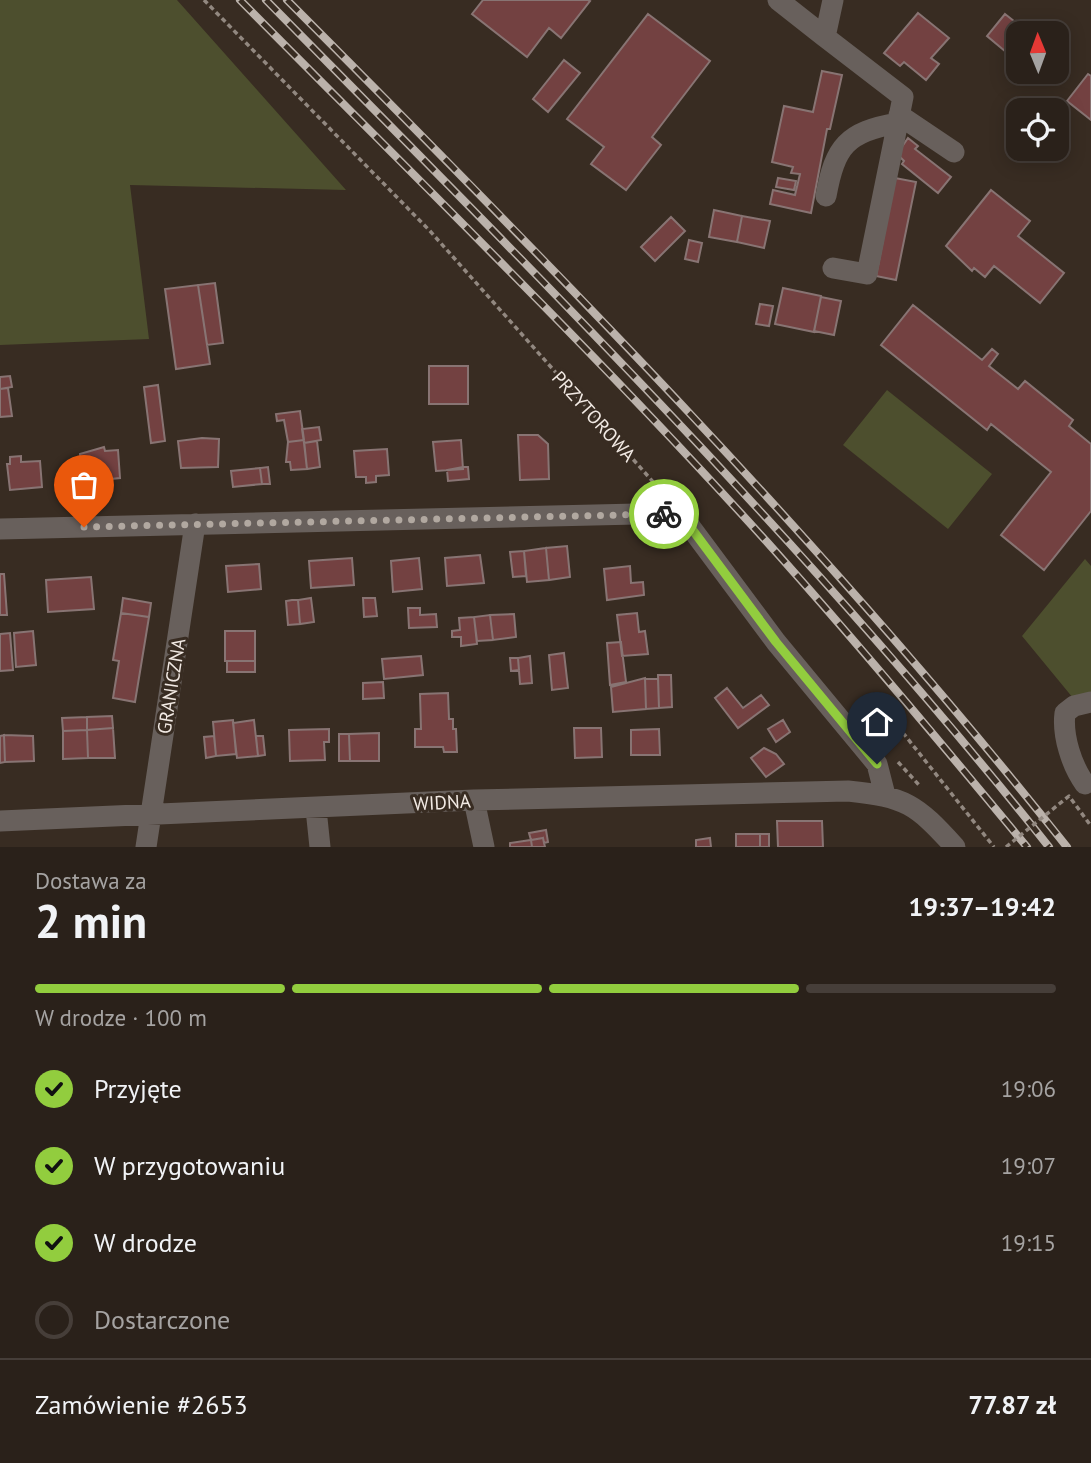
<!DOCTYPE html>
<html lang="pl">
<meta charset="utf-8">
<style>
body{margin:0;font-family:"PT Sans",sans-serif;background:#362e27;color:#f1f3f6;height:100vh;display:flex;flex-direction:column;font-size:26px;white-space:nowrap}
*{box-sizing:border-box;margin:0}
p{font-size:23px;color:#a5a3a2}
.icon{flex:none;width:38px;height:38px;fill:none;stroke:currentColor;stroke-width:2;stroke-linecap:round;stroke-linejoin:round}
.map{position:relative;height:847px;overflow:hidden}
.details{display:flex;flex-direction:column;background:#2a211a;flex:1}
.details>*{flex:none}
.needle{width:46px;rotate:359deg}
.controls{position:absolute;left:1006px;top:21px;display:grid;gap:14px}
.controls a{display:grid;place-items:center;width:63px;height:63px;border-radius:14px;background:#2a211a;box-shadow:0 4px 18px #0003,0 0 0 2px #463e39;font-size:35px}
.pin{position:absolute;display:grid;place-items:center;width:60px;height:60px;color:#fff;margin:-72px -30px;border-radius:50% 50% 50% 0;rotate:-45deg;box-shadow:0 0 7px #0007}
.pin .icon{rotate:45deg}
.courier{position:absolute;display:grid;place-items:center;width:70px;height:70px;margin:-35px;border:5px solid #92cd3e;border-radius:50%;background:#fff;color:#222;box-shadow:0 2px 9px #0007}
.headline em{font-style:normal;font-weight:800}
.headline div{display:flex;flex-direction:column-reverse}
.headline{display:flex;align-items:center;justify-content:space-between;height:119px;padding:0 35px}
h1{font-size:46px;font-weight:800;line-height:52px}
.bar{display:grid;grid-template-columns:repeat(4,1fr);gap:10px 7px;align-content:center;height:84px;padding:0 35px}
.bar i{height:9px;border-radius:5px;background:#463e39}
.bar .current{background:#92cd3e}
.bar p{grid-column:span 4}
.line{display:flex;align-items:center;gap:18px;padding:0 35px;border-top:2px solid #463e39}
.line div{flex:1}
ol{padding:0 35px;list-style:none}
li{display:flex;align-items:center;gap:21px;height:77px}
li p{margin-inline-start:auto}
li .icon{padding:7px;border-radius:50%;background:#92cd3e;color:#111;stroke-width:4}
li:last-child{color:#a5a3a2}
li i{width:38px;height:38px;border:4px solid #463e39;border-radius:50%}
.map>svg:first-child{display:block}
.green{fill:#4d4f2e}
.building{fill:#734141;stroke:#887473;stroke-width:2}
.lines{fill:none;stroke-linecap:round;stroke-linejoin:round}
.path{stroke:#928880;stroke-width:3.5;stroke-dasharray:5 3.5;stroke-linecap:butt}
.minor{stroke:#68605c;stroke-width:21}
.rail-casing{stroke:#bbb2ab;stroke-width:8}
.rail{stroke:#382c22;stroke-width:5;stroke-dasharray:16;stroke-linecap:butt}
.path-bridge{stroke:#928880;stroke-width:3.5;stroke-dasharray:5 3.5;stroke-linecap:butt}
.done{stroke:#b1a8a0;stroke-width:7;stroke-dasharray:0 12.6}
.route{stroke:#92cd3e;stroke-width:9}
.labels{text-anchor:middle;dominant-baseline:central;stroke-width:6;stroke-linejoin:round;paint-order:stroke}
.street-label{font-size:19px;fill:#f2eae4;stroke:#382c22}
</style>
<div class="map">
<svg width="1091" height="847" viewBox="0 0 1091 847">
<rect width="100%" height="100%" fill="#382c22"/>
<!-- green -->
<path class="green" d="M0 0H177L346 190 130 185 149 339 0 345Z
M887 390 992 474 948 529 843 445Z
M1085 559 1091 566V693L1073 698 1022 636Z"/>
<!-- building -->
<path class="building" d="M483 0H588L590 1 561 38 549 28 527 57 472 14Z
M918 13 949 38 931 58 939 64 926 80 904 62 900 66 884 53Z
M648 14 710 61 652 137 661 145 626 190 591 164 604 147 567 119Z
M1005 14 1029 33H1018V62L987 36Z
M564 60 580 73 548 112 533 99Z
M822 71 842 75 830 129H827L811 213 770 204 773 190 795 195 800 174 791 173 793 167 772 162 784 106 813 112Z
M1031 72H1054L1045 83Z
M1088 74 1091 76V120L1067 101Z
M908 138 918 146 915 149 951 177 938 193 902 164 904 161 897 154Z
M778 178 796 181 794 190 776 187Z
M895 178 916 182 896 280 876 276Z
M991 190 1030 221 1018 236 1064 273 1040 303 994 266 985 277 974 268 972 271 946 246Z
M714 210 742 216 737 242 709 237Z
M742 216 770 221 764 248 737 242Z
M671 217 685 231 655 261 641 247Z
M689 240 702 243 698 262 685 259Z
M215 283 223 343 207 345 198 285Z
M198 285 210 364 176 369 165 289Z
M783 288 821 296 814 332 775 324Z
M821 297 841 301 834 335 814 331Z
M760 304 773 306 769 326 756 324Z
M913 305 982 360 992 349 998 354 989 366 1018 389 1025 381 1073 420 1069 426 1091 444V511L1044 570 1001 535 1051 472 991 424 987 430 881 345Z
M429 366H468V404H429Z
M10 376 12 387 0 389V377Z
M158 385 165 441 151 443 144 387Z
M8 388 12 416 0 417V389Z
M300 411 304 440 288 442 284 420 277 421 276 414Z
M319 427 321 440 304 443 302 429Z
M518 435H538L548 444 549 479 520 480Z
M202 438 219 439 218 467 181 468 178 441Z
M304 440 307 469 291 470 290 462H286L288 442Z
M461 440 463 469 436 471 433 442Z
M317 441 320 467 307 469 304 443Z
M104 447 105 451 118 450 120 478 82 482 80 454Z
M387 449 389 475 376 476V482L366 483V477H356L354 451Z
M21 456V462L40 461 42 487 10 490 7 464H10V457Z
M268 467 270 484H262L260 468Z
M463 467H468L469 479 448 481 447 470Z
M260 468 262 484 233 487 231 471Z
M106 479 107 492 96 493 94 480Z
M567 546 570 577 549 580 546 548Z
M546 548 549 580 527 582 524 551Z
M524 551 526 576 513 577 510 552Z
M480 555 484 583 447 586 445 558Z
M352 558 354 585 311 588 309 561Z
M419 558 422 589 393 592 391 561Z
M259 564 261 589 228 592 226 566Z
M630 566 631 583 643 582 644 595 607 600 604 569Z
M0 574H4L7 615H0Z
M91 577 94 609 48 612 46 580Z
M123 598 151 603 149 617 121 613Z
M311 598 314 622 300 624 298 600Z
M363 598H375L377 616 364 617Z
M292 600H298L300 624 288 625 286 601Z
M408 608H420V615L436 614 437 627 409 628Z
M121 613 149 617 135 702 113 698 119 661 113 660Z
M637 613 639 632 645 631 648 654 622 656 617 615Z
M514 614 516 637 493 640 490 615Z
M490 615 493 640 477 641 474 617Z
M474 617 477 644 461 646V637H452V631L460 630 459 618Z
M33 631 36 665 16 667 14 633Z
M225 631H255V661H225Z
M10 633 13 670 0 671V634Z
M621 642 626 682 610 685 607 643Z
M564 653 568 688 552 690 549 655Z
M421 656 423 675 384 679 382 659Z
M530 656 532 683 520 684 518 658Z
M510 658H518L519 670 511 671Z
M227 661H255V672H227Z
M658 675H671L672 707 659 708Z
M645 678 646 709 613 712 611 687Z
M645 679H658L659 708 646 709Z
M383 682 384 698 363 699V683Z
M727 688 743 708 761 695 769 705 738 728 715 698Z
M448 693 449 719H453V729H456L457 752H444L443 747H415V729H421L420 694Z
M112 716 113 728 87 730V717Z
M87 717V730L63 731 62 718Z
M233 720 236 754 216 756 213 722Z
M254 720 258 756 237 758 233 723Z
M783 720 790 732 776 742 768 729Z
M113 728 115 758H88L87 730Z
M574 728H601L602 757 575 758Z
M329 729V742H324L325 760 290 761 289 730Z
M659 729 660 755H631V730Z
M87 730 88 758 63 759V731Z
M379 733V761H350L349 734Z
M339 734H349L350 761H339Z
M4 735 33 736 34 761 5 762Z
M4 735 5 762 0 763V736Z
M214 736 216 756 206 758 204 737Z
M256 736H263L265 755 258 756Z
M764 748 776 754 784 764 766 777 751 758Z
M777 821H822L823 847H778Z
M546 830 548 842 544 843 543 838 531 840 529 833Z
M736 834H760V847H736Z
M760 834H769V847H760Z
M543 838 545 847H532L531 840Z
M710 838 711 847H696V840Z
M531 840 532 847H510V843Z"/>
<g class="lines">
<!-- path -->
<path class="path" d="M204 0 430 231 663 493
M868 722 884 709 994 847
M898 762 919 785"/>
<!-- minor -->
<path class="minor" d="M778 0 825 37
M899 115 954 152
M826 196C835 146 847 132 897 123
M833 268 867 274 903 97 825 37 833 0
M0 529 680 513 776 642 877 764 885 795
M1085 784C1072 766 1062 736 1065 713L1074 706 1091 702
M474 800 484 847
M316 809 320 847
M0 821 474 800 848 791C906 797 916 804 955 847
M146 847 195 524"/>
<defs>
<path id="rail" d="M240 0C417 179 598 355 767 542 856 641 942 744 1027 847
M266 0C536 274 809 545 1049 847
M287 0C558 272 828 546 1067 847"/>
</defs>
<!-- rail casing -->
<use href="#rail" class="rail-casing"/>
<!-- rail -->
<use href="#rail" class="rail"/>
<!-- path-bridge -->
<path class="path-bridge" d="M1006 847 1069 796 1091 826"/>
</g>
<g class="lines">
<!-- done -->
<path class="done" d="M84 527 664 514"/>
<!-- route -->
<path class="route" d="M664 514 680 513 776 642 877 764"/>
</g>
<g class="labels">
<!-- street labels -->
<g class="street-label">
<text transform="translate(594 416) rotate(48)">PRZYTOROWA</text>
<text transform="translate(171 686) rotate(-81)">GRANICZNA</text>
<text transform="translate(442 802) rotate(-3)">WIDNA</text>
</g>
</g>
</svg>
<div class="controls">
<a><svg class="needle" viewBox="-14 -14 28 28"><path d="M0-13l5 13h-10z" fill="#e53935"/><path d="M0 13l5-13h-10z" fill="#a5a3a2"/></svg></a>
<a><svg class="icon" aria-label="locate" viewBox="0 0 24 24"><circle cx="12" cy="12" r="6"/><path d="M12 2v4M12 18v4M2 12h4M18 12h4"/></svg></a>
</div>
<div class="pin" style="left:84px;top:527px;background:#ea580c"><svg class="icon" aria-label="bag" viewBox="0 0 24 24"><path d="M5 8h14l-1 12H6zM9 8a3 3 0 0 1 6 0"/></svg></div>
<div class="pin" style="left:877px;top:764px;background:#1f2937"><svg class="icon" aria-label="home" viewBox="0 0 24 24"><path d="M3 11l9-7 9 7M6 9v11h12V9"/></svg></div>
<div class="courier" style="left:664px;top:514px"><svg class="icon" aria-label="bike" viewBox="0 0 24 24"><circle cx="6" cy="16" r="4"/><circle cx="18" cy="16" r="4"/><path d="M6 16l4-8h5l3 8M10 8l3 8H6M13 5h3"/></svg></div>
</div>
<section class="details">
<div class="headline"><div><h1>2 min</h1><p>Dostawa za</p></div><em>19:37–19:42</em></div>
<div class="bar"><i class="current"></i><i class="current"></i><i class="current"></i><i></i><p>W drodze · 100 m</p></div>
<ol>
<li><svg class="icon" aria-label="check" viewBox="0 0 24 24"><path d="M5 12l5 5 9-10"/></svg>Przyjęte<p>19:06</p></li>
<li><svg class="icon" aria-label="check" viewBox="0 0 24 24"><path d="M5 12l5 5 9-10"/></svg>W przygotowaniu<p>19:07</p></li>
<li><svg class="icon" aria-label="check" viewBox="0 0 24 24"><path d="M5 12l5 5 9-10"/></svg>W drodze<p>19:15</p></li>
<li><i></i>Dostarczone</li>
</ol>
<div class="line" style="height:91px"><div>Zamówienie #2653</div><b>77.87 zł</b></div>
</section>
